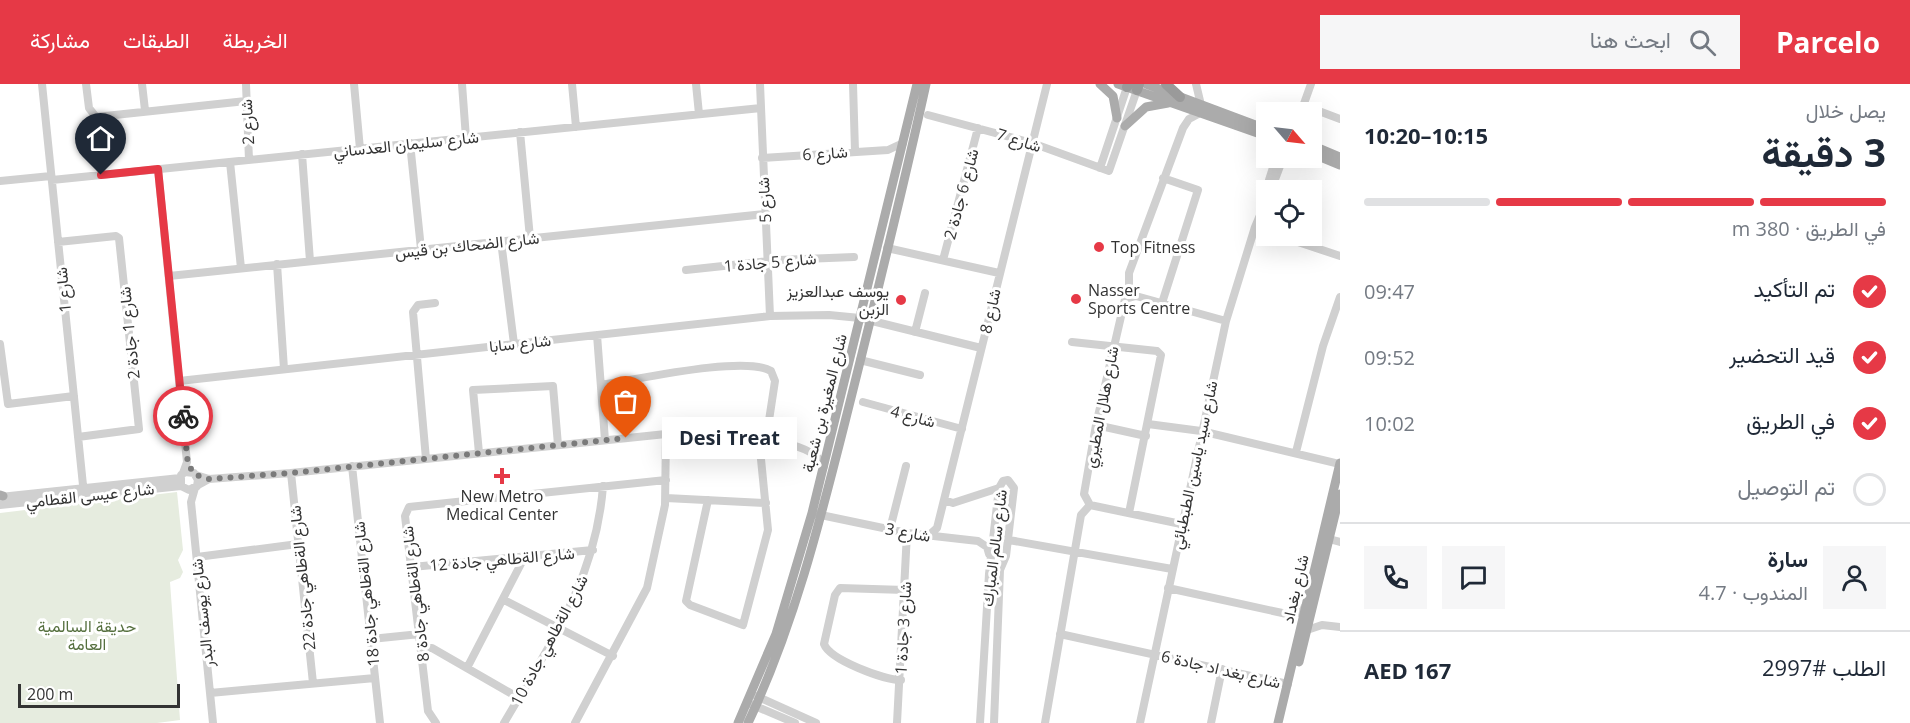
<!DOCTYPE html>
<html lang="ar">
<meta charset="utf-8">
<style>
body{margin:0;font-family:"Open Sans",Vazirmatn,sans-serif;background:#f6f6f7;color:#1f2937;direction:rtl;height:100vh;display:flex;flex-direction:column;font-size:22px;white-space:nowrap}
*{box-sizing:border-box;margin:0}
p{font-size:20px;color:#747a83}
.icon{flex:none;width:33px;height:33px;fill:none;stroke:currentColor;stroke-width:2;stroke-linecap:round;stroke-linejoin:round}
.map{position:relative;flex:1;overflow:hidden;direction:ltr}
.panel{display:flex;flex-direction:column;background:#fff;width:570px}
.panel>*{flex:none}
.needle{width:39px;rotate:118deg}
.tools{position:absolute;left:1256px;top:18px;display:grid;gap:12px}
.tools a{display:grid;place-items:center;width:66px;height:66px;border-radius:0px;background:#fff;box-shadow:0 6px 24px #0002;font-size:30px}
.scale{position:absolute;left:18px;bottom:15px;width:162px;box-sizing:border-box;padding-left:6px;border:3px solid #333;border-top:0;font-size:16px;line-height:21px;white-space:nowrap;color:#333;-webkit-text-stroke:4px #fff;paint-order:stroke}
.pin{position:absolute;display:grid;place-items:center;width:51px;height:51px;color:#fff;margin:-62px -26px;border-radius:50% 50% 50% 0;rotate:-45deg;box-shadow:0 0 6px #0007}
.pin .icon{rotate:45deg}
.courier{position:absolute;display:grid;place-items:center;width:60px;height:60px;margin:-30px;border:4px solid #e63946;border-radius:50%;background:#fff;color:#222;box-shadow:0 2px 8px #0007}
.bubble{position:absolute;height:42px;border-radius:0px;background:#fff;box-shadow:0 6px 24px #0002;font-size:20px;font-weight:700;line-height:42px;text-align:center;direction:rtl}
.headline em{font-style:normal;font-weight:700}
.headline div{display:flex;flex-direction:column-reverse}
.headline{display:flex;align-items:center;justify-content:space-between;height:102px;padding:0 24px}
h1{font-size:39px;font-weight:700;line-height:45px}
.bar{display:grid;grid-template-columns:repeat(4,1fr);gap:9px 6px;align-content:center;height:72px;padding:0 24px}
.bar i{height:8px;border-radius:4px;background:#e0e1e3}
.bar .current{background:#e63946}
.bar p{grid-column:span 4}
.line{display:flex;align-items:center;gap:15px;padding:0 24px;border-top:2px solid #e0e1e3}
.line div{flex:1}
.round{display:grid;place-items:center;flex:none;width:63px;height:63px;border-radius:0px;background:#f6f6f7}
ol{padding:0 24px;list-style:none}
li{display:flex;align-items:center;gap:18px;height:66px}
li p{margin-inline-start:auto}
li .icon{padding:6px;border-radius:50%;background:#e63946;color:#fff;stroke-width:4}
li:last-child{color:#747a83}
li i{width:33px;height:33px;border:3px solid #e0e1e3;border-radius:50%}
header{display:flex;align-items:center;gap:36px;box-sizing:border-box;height:84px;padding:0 30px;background:#e63946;color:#fff}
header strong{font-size:28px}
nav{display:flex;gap:33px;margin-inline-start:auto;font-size:21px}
.search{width:420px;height:54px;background:#f6f6f7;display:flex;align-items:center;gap:15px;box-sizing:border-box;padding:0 21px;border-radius:0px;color:#747a83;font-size:22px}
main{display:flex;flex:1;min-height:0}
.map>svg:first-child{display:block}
.park{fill:#e6ecdf}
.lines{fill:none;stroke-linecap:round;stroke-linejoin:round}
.minor{stroke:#d0d0d0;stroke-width:8}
.major{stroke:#ababab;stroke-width:9}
.highway{stroke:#9a9a9a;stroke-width:10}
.done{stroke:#7a7a7a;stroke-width:6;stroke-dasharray:0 10.8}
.route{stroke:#e63946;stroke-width:8}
.poi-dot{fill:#e63946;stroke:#fff;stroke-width:2}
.labels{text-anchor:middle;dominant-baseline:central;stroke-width:6;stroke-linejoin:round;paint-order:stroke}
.street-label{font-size:16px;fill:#333;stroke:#fff}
.poi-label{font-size:16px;fill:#333;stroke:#fff;text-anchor:start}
.park-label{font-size:16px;fill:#56703f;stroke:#fff}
</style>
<header>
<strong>Parcelo</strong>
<div class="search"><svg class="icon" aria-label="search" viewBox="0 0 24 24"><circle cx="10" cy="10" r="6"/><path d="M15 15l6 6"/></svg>ابحث هنا</div>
<nav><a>الخريطة</a><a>الطبقات</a><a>مشاركة</a></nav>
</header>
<main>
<section class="panel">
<div class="headline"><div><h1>3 دقيقة</h1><p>يصل خلال</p></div><em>10:15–10:20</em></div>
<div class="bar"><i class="current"></i><i class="current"></i><i class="current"></i><i></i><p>في الطريق · 380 m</p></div>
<ol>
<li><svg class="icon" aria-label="check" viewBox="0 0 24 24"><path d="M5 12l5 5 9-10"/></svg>تم التأكيد<p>09:47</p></li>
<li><svg class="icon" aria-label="check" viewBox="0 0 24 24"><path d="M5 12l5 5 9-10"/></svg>قيد التحضير<p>09:52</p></li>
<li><svg class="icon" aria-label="check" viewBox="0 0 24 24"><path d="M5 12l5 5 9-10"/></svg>في الطريق<p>10:02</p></li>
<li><i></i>تم التوصيل</li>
</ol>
<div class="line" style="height:108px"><a class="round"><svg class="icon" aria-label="person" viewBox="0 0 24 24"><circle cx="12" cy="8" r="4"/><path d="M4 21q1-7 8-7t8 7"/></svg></a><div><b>سارة</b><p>المندوب · 4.7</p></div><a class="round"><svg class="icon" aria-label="chat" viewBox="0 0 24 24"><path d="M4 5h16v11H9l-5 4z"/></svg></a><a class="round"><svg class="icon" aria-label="phone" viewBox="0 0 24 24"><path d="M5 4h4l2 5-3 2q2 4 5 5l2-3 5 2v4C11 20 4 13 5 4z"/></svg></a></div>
<div class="line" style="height:78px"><div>الطلب #2997</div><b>AED 167</b></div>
</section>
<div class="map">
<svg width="1340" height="639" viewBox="0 0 1340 639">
<rect width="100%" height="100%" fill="#fff"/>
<!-- park -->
<path class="park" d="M177 408 183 466 178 476 183 488 180 494 170 498 180 636 157 639H0V429Z"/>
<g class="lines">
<!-- minor -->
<path class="minor" d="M42 0 84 411
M86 0 89 24 96 33
M142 0 145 26
M246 0 249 76
M354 0 360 65
M462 0 466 54
M572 0 576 43
M696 0 699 30
M760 0 770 232
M853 0 855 67
M1196 0 1201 21
M1303 21 1340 35
M1301 28 1311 0
M928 31 1032 59 1109 87 1137 6
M96 33 246 17
M96 33 101 91
M520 48 530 154
M410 59 421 165
M302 70 310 177
M762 74 888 66 903 59
M230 78 241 184
M1100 84 1127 3
M158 85 187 378 183 389
M52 96 761 24
M0 97 51 92
M1271 106 1283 74
M1261 121 1276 74
M1255 143 1266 147
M1280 152 1340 172
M501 157 514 260
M58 158 116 152 119 154 139 345 78 353
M887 164 999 189
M943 176 978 44
M277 180 284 285
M686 186 779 176 854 173
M169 192 765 130
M1136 212 1129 203V189L1183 44 1189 35 1200 29
M1162 219 1198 106 1163 94
M915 248 925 209
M597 251 605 356
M1072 258 1157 267 1161 271 1129 429
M0 260 8 320 74 312
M860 276 920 291
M179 297 770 232 829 231 860 234 981 264
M601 301C635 296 745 271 771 287L775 297 766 356
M863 318 962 345
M1148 340 1201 347 1340 380
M1096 341 1146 352
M1296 368 1323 262 1340 213
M479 369 473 306 553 302 558 361
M426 375 413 228 418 221 435 219
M352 382 380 639
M291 389 313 599
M196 391 209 395 291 389 666 350C698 350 811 349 824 382
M197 402 198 396 194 389 185 388 181 391V402L189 406 209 395
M195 404 191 418 213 639
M0 413 180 394
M666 414 766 419
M708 416 686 517 690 521 743 541 768 446 759 355
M944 416 953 419 999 404
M0 421 181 402
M1090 421 1084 410 1096 341 1125 215 1136 212 1226 237
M1090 421 1181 440
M816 430 907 449 978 457 987 463 989 470
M890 445 906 382
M928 452 937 444 1047 0
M1329 455 1340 458
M1009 456 1172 485
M197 473 298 460
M412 483 593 466
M1168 504 1287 530 1297 529 1306 522
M504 516 613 572
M1307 546 1322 541 1340 543
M1060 550 1288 600
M371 555 420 550
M422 564H432L519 614
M467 584 525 472
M901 596C884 596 830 576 824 560L835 511 840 504 905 506
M210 609 375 594
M756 612 816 639
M748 619 795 639
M436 639 428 627 405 432 409 423 666 396
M504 639C550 560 596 495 603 402
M575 639 647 504 665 421 666 350
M897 639 907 449
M980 639 989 490 999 404 1003 397 1008 396 1014 404 1006 472 1000 486 994 639
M1045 639 1081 431 1090 421
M1140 639 1226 237 1255 143 1266 117
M1211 639 1222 585"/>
<!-- major -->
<path class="major" d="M1100 0 1113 12 1117 34
M1118 0 1266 52
M1146 0 1266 45
M1125 42 1146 23 1168 19
M1311 61 1340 73
M1311 69 1340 81
M0 411 3 412
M1299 578 1340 410
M738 639 776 550 812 429 917 0
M748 639C797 535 823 425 851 314 877 210 903 105 926 0
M1278 639 1340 379"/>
<!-- highway -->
<path class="highway" d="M1166 0 1180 13
M1127 3 1129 0
M1137 6 1139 0"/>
</g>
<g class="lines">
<!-- done -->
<path class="done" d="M183 332 188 381 196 391 209 395 291 389 626 354"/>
<!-- route -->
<path class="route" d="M101 91 158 85 183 332"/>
</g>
<!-- markers -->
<g class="poi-dot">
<circle cx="1099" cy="163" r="6"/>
<circle cx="1076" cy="215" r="6"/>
<circle cx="901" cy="216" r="6"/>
<path d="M499 383h6v6h6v6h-6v6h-6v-6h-6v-6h6z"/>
</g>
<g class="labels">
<!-- street labels -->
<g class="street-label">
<text transform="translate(247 38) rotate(-93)">شارع 2</text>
<text transform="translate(1019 56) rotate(17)">شارع 7</text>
<text transform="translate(406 60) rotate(-6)">شارع سليمان العدساني</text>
<text transform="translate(825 69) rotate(-4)">شارع 6</text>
<text transform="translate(961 110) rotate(-75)">شارع 6 جادة 2</text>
<text transform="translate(764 116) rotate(-93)">شارع 5</text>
<text transform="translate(467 161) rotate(-6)">شارع الضحاك بن قيس</text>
<text transform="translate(770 178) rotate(-5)">شارع 5 جادة 1</text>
<text transform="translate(63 206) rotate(-96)">شارع 1</text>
<text transform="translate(990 227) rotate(-77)">شارع 8</text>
<text transform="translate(129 249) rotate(-96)">شارع 1 جادة 2</text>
<text transform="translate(520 259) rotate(-6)">شارع سابا</text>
<text transform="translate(824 319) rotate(-76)">شارع المغيرة بن شعبة</text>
<text transform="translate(1101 323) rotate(-79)">شارع هلال المطيري</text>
<text transform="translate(913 332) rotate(15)">شارع 4</text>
<text transform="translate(1194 381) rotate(-78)">شارع سيد ياسين الطبطبائي</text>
<text transform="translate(90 411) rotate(-6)">شارع عيسى القطامي</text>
<text transform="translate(908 448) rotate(10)">شارع 3</text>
<text transform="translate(994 464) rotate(-83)">شارع سالم المبارك</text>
<text transform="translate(502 475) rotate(-5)">شارع الةطاهي جادة 12</text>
<text transform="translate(302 494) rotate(-96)">شارع الةطاهي جادة 22</text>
<text transform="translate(1295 505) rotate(-77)">شارع بغداد</text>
<text transform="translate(366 510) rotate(-96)">شارع الةطاهي جادة 18</text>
<text transform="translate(415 510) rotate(-97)">شارع الةطاهي جادة 8</text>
<text transform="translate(202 529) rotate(-96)">شارع يوسف البدر</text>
<text transform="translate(903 544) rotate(-87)">شارع 3 جادة 1</text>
<text transform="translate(549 556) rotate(-62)">شارع الةطاهي جادة 10</text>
<text transform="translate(1221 585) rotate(13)">شارع بغد اد جادة 6</text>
</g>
<!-- poi labels -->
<g class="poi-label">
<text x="1111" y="163">Top Fitness</text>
<text x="1088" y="206">Nasser<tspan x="1088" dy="18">Sports Centre</tspan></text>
<text x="889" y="207" text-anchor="end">يوسف عبدالعزيز<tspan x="889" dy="18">الزبن</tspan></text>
<text x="502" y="412" text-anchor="middle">New Metro<tspan x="502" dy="18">Medical Center</tspan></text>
</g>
<!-- park labels -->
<g class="park-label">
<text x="87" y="542">حديقة السالمية<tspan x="87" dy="18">العامة</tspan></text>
</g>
</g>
</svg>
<div class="tools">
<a><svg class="needle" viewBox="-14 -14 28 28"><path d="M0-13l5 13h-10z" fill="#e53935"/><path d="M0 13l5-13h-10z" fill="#747a83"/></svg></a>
<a><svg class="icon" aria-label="locate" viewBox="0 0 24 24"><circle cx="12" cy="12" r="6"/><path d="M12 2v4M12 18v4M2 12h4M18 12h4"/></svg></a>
</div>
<div class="scale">200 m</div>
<div class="pin" style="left:626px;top:354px;background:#ea580c"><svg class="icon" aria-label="bag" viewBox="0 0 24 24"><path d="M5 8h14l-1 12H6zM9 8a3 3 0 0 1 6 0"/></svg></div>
<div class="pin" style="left:101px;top:91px;background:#1f2937"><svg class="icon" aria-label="home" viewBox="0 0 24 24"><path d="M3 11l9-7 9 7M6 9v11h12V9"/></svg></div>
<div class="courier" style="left:183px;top:332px"><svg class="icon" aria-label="bike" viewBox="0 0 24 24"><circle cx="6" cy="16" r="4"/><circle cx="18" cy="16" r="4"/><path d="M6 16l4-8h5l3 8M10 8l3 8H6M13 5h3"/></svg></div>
<div class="bubble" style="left:662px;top:333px;width:135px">Desi Treat</div>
</div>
</main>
